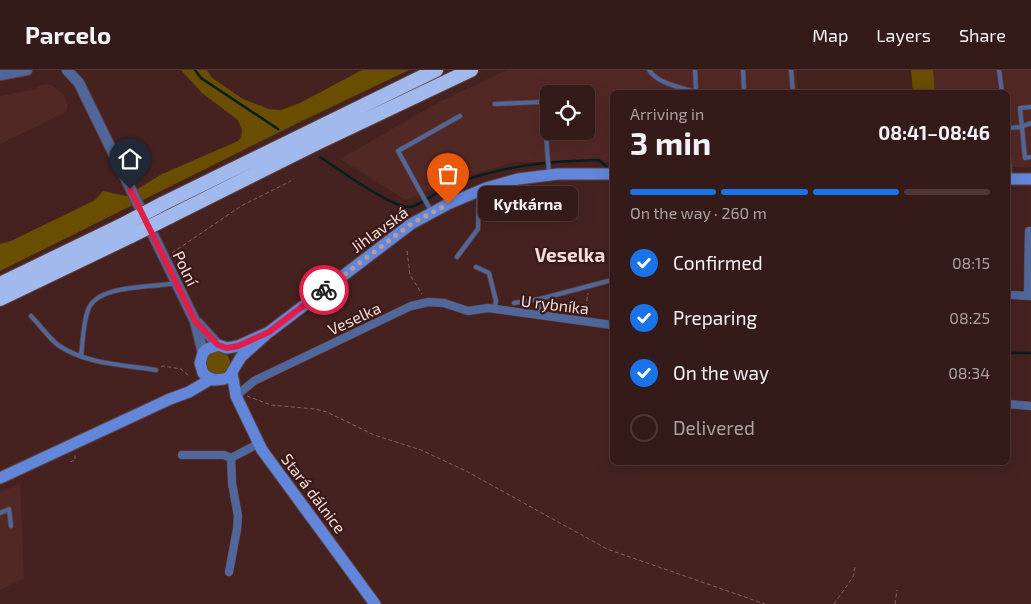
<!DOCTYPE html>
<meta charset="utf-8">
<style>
body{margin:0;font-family:"Exo 2",sans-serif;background:#3f2725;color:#f1f3f6;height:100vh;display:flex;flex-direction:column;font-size:19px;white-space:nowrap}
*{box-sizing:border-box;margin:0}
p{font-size:16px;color:#a9a1a2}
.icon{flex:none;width:28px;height:28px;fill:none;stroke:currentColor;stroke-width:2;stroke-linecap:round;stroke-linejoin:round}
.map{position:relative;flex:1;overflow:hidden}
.drawer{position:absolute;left:610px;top:20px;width:400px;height:375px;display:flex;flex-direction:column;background:#341a18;border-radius:8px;box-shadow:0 5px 20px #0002,0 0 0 1px #4e3837}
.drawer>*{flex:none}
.buttons{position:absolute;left:540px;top:15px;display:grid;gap:10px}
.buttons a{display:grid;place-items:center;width:55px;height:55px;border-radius:8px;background:#341a18;box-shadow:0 5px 20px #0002,0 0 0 1px #4e3837;font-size:25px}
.pin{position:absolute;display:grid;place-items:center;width:42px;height:42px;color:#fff;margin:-51px -21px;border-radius:50% 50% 50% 0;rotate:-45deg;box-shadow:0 0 5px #0007}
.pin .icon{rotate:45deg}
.courier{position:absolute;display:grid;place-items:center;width:50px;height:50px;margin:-25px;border:4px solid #e11d48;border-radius:50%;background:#fff;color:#222;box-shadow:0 1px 6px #0007}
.bubble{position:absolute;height:35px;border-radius:8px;background:#341a18;box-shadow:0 5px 20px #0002,0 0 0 1px #4e3837;font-size:16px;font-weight:700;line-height:35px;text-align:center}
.head em{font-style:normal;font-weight:700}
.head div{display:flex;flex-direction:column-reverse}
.head{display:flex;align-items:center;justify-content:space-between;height:85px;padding:0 20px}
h1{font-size:32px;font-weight:700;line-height:38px}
.bar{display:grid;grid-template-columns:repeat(4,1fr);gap:8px 5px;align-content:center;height:60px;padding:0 20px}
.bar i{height:6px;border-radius:4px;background:#4e3837}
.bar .current{background:#1a73e8}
.bar p{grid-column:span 4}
ol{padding:0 20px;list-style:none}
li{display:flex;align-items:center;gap:15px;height:55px}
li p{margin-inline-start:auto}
li .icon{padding:5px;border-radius:50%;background:#1a73e8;color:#fff;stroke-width:4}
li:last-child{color:#a9a1a2}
li i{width:28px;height:28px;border:2px solid #4e3837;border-radius:50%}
header{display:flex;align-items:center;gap:30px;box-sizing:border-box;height:70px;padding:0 25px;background:#341a18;border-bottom:1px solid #4e3837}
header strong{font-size:24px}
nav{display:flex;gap:28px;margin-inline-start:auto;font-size:18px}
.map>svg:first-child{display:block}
.built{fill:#522825;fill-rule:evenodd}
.green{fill:#694d00}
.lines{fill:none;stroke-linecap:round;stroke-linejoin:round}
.stream{stroke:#081d1f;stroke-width:2.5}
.service-casing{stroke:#61403e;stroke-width:5.5}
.minor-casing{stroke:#61403e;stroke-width:9}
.tertiary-casing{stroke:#61403e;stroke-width:12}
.secondary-casing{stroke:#61403e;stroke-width:13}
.motorway-casing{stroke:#61403e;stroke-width:16}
.path{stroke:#80615e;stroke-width:1;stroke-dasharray:4 2.5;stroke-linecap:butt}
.service{stroke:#50679b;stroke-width:4}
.minor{stroke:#50679b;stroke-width:8}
.tertiary{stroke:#50679b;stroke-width:10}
.secondary{stroke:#6286d9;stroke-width:11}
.motorway{stroke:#a1b9ec;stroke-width:14}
.motorway-bridge-casing{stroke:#61403e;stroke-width:16;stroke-linecap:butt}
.motorway-bridge{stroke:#a1b9ec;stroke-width:14}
.done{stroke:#b79c99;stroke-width:5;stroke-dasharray:0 9}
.route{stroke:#e11d48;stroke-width:6}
.labels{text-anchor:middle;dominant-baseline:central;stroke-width:4.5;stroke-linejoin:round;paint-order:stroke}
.street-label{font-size:16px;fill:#f5ddda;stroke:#3a1917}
.quarter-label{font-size:19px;font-weight:bold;fill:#f5ddda;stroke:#3a1917}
</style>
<header>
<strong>Parcelo</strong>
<nav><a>Map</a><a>Layers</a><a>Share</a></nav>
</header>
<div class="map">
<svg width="1031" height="534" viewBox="0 0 1031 534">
<rect width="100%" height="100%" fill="#452220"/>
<!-- built -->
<path class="built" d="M507 0H796L798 22H612V92H515L451 111 406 130 340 89 439 32ZM549 24H586V61H549Z
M933 0H1031V97H1008V22H935Z
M46 14 53 16 64 25 68 36 66 42 0 74V26L36 19 38 16Z
M20 413 24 509 0 520V423Z"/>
<!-- green -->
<path class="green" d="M181 0H207L211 7 243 29 269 39 281 40 300 33 362 0H409L304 50 0 201V174L11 171 95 130 103 121 126 126 162 104 238 71 241 68 242 60 238 50 202 23Z
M911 0H933L935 22H913Z
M206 293a12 12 0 1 1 24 0a12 12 0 1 1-24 0Z"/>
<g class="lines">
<!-- stream -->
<path class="stream" d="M195 0 201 8 278 59
M320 87C337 98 392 138 409 137 420 136 441 119 453 114 503 96 546 91 599 90L607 97
M1008 283H1031"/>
<defs>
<path id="service" d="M649 0C658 14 680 17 696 22
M695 0 696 22
M743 0 744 22
M791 0 793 22
M999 0 1002 22
M495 34 540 32 544 39 549 104
M1031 37 1020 38 1025 88 1031 87
M1008 58 1021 57 1031 53
M1008 80 1010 108
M431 141 398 81 460 46
M457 187 478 159 479 124
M476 197 489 203 496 231 494 239
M514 233 540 229
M539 245 540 229 612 210
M31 246C40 255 48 267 58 275 85 294 124 295 156 300
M81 286C83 271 83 253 88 240 97 214 152 218 176 213
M0 443 9 439 11 456"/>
<path id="minor" d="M1013 225 1031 226
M1028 225 1029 161
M236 326 254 311 411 236 429 232 444 233 468 241 488 238 612 255
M1008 334 1031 336
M182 385H224L231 388
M231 388 258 374
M229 502 237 459 238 446 232 413 231 388"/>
<path id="tertiary" d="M67 0 79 13 195 251 203 283
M0 5 27 0
M198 253 218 275"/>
<path id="secondary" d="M1008 109H1031
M269 262 238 276 227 278 218 275 207 279 203 283 200 293 203 303 206 306 214 310 224 309 229 307 241 287 269 262 411 154 448 134 486 118 518 109 558 104H612
M232 303 236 326 262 380 375 534
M0 408 170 329 189 322 211 309"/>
<path id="motorway" d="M162 134 436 0
M169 147 317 73 471 0
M0 214 124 154
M0 229 131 166"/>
</defs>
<!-- service casing -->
<use href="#service" class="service-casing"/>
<!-- minor casing -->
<use href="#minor" class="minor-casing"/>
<!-- tertiary casing -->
<use href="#tertiary" class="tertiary-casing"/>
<!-- secondary casing -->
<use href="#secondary" class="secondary-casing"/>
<!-- motorway casing -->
<use href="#motorway" class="motorway-casing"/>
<!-- path -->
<path class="path" d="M407 181 410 205 422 224
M172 183 241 136 291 111
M585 244 588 223
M161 297 163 296 181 299 189 306
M247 326 271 335 315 339 327 342 374 365 421 380 466 401 607 479 765 534
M70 392 75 390V385
M834 534 853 507 855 497
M895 534 897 520"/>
<!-- service -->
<use href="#service" class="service"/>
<!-- minor -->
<use href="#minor" class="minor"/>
<!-- tertiary -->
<use href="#tertiary" class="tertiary"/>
<!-- secondary -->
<use href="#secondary" class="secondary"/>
<!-- motorway -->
<use href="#motorway" class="motorway"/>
<defs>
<path id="motorway-bridge" d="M124 154 162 134
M131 166 169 147"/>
</defs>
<!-- motorway-bridge casing -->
<use href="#motorway-bridge" class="motorway-bridge-casing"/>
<!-- motorway-bridge -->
<use href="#motorway-bridge" class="motorway-bridge"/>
</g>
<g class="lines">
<!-- done -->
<path class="done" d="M324 220 411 154 448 134"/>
<!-- route -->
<path class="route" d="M130 119 195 251 218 275 227 278 238 276 269 262 324 220"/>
</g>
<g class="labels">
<!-- street labels -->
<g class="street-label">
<text transform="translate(379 159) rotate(-36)">Jihlavská</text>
<text transform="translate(186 198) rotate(64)">Polní</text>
<text transform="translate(555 234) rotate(7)">U rybníka</text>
<text transform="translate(354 248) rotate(-25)">Veselka</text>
<text transform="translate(314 423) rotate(53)">Stará dálnice</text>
</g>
<!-- quarter labels -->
<g class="quarter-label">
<text x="570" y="184">Veselka</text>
</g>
</g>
</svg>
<div class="buttons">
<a><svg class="icon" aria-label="locate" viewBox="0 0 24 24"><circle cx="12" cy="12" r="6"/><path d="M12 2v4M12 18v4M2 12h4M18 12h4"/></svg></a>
</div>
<div class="pin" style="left:448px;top:134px;background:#ea580c"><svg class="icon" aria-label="bag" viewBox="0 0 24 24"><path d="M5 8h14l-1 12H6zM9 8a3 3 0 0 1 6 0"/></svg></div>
<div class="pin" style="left:130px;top:119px;background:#1f2937"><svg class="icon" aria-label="home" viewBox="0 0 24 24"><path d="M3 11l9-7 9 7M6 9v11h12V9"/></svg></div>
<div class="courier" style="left:324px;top:220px"><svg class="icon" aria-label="bike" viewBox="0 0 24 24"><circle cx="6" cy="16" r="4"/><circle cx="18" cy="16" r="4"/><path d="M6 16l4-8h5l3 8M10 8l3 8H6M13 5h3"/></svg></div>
<div class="bubble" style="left:478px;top:116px;width:100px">Kytkárna</div>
<section class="drawer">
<div class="head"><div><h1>3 min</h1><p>Arriving in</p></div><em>08:41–08:46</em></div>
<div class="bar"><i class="current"></i><i class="current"></i><i class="current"></i><i></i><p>On the way · 260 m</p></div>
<ol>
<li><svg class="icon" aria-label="check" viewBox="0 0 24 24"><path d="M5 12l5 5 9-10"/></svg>Confirmed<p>08:15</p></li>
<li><svg class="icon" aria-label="check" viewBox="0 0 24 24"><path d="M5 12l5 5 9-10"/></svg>Preparing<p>08:25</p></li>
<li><svg class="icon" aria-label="check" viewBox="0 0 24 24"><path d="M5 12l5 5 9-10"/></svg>On the way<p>08:34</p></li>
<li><i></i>Delivered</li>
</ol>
</section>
</div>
